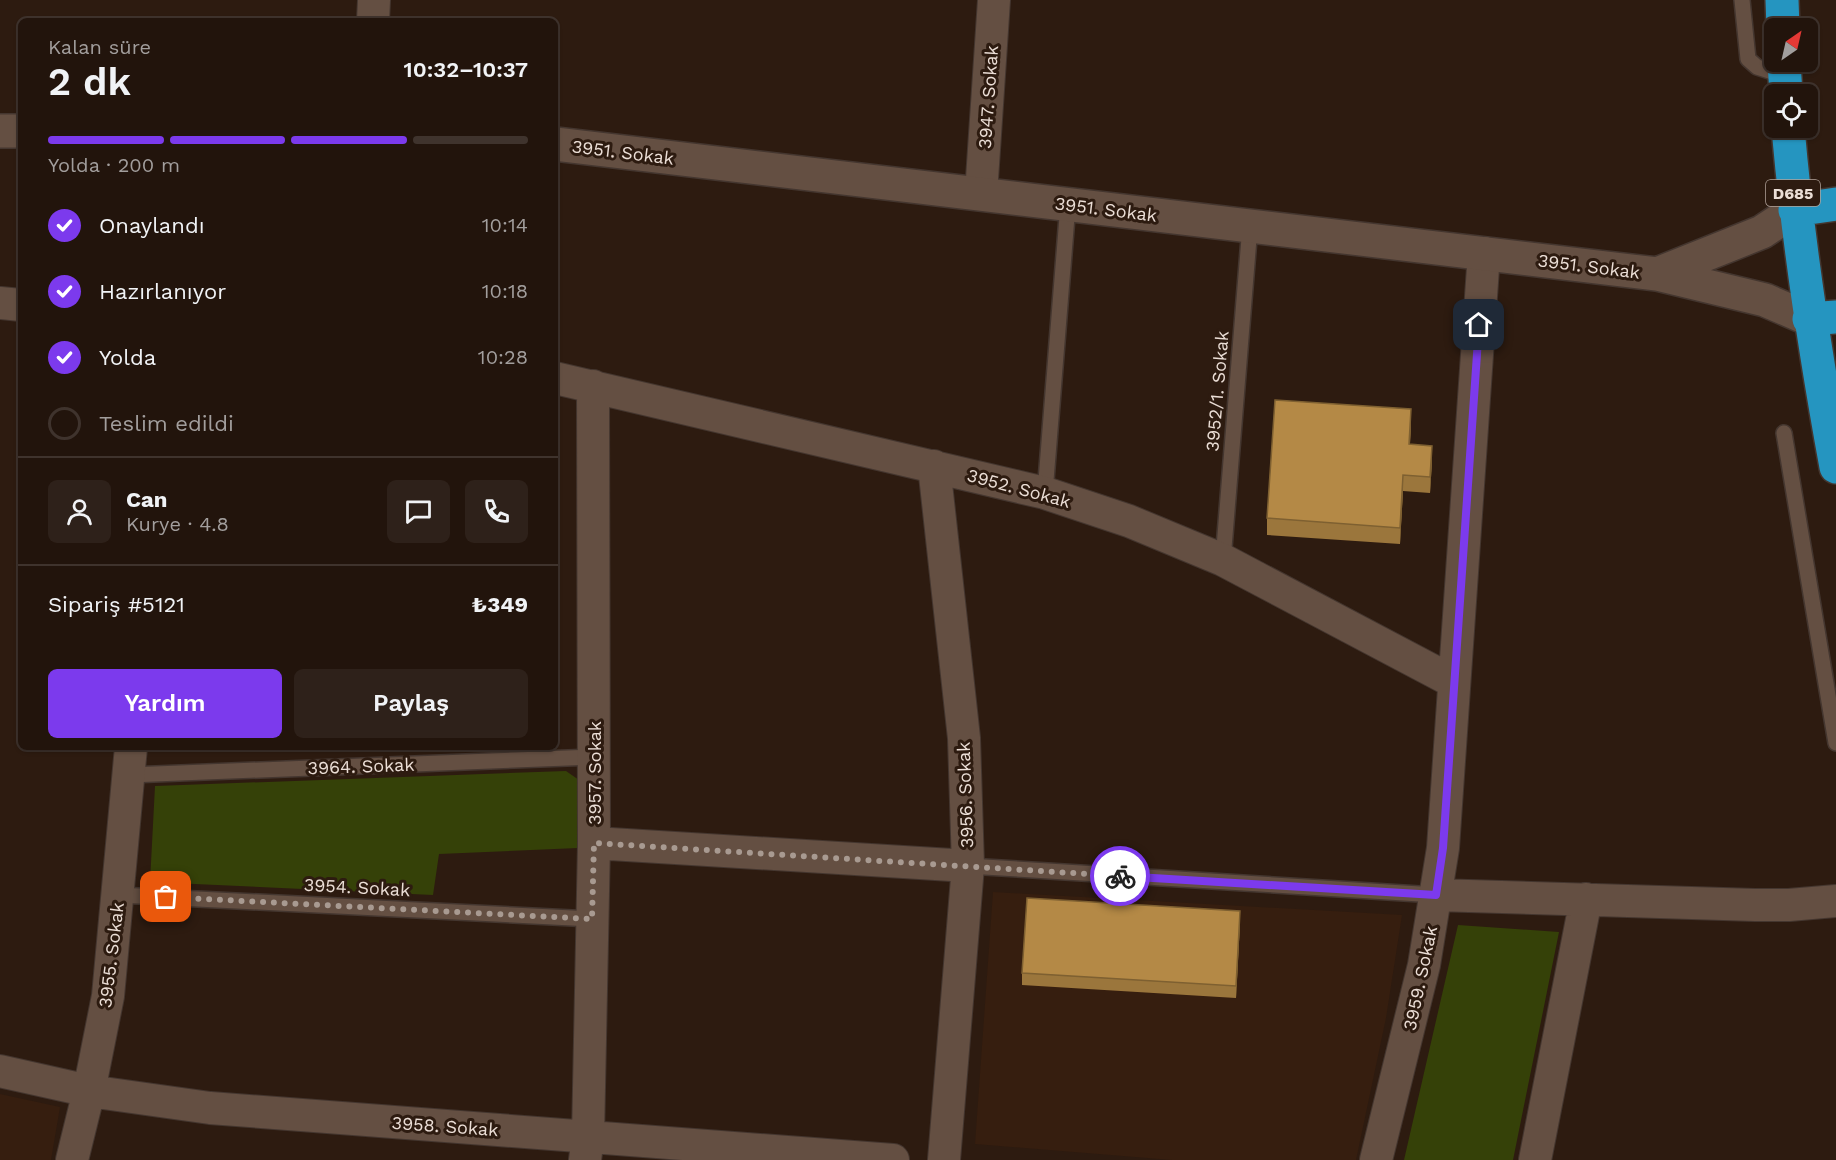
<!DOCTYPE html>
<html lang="tr">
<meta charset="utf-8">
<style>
body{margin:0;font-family:"Work Sans",sans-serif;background:#2e211a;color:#f1f3f6;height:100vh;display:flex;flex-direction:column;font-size:22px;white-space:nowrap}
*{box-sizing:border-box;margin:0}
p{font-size:20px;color:#a29e9d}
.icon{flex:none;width:33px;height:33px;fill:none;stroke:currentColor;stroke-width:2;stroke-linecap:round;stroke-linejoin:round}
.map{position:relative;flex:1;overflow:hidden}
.drawer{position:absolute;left:18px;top:18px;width:540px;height:732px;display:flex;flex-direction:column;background:#22140c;border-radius:9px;box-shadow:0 2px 4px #0004,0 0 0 2px #3f332d}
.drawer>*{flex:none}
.needle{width:39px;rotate:34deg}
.buttons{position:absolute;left:1764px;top:18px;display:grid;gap:12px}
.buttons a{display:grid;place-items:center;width:54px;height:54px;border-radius:9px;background:#22140c;box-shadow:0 2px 4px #0004,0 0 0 2px #3f332d;font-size:30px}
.pin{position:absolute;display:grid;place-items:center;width:51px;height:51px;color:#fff;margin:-26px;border-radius:12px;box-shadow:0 3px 9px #0006}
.courier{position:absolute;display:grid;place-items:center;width:60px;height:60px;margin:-30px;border:4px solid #7c3aed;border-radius:50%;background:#fff;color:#222;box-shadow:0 2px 8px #0007}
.head em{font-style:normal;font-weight:600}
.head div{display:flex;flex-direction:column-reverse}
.head{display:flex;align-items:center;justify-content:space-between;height:102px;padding:0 30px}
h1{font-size:39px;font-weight:600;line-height:45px}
.bar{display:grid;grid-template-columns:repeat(4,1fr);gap:9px 6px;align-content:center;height:72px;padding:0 30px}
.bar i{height:8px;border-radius:4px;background:#3f332d}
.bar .current{background:#7c3aed}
.bar p{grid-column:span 4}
.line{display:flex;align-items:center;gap:15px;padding:0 30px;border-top:2px solid #3f332d}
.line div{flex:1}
.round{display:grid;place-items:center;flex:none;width:63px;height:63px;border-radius:9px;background:#2e211a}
ol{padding:0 30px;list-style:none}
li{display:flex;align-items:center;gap:18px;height:66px}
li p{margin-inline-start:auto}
li .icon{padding:6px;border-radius:50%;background:#7c3aed;color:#fff;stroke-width:4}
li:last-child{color:#a29e9d}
li i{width:33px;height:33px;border:3px solid #3f332d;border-radius:50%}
.primary-button{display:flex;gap:12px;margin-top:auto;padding:12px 30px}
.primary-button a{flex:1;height:69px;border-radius:9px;background:#7c3aed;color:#fff;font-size:24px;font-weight:600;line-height:69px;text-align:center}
.primary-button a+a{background:#2e211a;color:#f1f3f6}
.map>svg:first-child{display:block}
.built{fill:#361e0f}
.green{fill:#354108}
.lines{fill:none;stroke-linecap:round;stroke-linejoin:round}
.lane-casing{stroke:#44362f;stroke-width:18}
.street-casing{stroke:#44362f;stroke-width:34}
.secondary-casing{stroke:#44362f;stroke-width:36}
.highway-casing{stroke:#44362f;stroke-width:36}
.lane{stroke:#644f42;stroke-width:15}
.street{stroke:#644f42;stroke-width:32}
.secondary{stroke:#644f42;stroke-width:33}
.highway{stroke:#2595c0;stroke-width:33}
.wall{fill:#9b763c}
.shaded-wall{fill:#7e6031}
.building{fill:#b48946;stroke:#7e6031;stroke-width:1.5}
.done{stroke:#a89a91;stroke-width:6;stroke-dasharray:0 10.8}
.route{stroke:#7c3aed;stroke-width:8}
.labels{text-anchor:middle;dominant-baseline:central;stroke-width:6;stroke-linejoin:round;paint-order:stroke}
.shield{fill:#2d1b10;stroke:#b2a49b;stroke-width:1.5}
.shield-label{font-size:16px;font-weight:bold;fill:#ebded6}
.street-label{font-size:18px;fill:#ebded6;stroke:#2d1b10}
</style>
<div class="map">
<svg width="1836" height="1160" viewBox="0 0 1836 1160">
<rect width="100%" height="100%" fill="#2d1b10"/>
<!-- built -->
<path class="built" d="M993 892 1402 915 1386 1018 1356 1160H1172L975 1144Z
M0 1094 60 1107 51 1160H0Z"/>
<!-- green -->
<path class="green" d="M566 771 579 780 578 848 439 854 433 895 150 882 155 786Z
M1458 925 1559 932 1513 1160H1404Z"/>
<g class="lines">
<defs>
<path id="lane" d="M1742 0 1748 59 1757 67 1785 76
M1784 433 1836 743
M1045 493 1068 204
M1223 560 1250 226
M129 775 594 757
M968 866 1436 895
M119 895 592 919"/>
<path id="street" d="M373 21 374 0
M981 194 994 0
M0 303 21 305
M555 378 1045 493 1129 521 1223 560 1454 682
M934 466 964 738 968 866 944 1160
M594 843 968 866
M1436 895 1755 905H1789L1836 901
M0 1071 89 1091 210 1108 893 1160
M72 1160 89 1091 108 996 131 747
M585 1160 588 1137 594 843 593 386
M1376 1160 1424 965 1443 848 1484 253
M1535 1160 1586 899"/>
<path id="secondary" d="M0 131H21
M555 144 1657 274
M1795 210 1762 232 1657 274 1765 300 1809 319"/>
<path id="highway" d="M1782 0 1783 28
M1784 62 1786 94
M1788 128C1798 243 1815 353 1836 467
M1795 210 1836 204
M1809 319 1836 317"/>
</defs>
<!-- lane casing -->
<use href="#lane" class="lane-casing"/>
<!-- street casing -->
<use href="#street" class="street-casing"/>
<!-- secondary casing -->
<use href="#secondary" class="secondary-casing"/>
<!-- highway casing -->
<use href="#highway" class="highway-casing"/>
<!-- lane -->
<use href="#lane" class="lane"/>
<!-- street -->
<use href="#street" class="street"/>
<!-- secondary -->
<use href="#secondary" class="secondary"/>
<!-- highway -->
<use href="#highway" class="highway"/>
</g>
<!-- wall -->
<path class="wall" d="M1411 426 1410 444 1432 462 1430 493 1403 491 1400 544 1267 535V518Z
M1240 923 1236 998 1022 985V973Z"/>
<!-- shaded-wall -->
<path class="shaded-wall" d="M1411 409V426L1409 460V444Z
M1432 446V462L1430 493V477Z
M1403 475V491L1400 544V528Z
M1240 911V923L1236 998V986Z"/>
<!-- building -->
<path class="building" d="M1275 400 1411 409 1409 444 1432 446 1430 477 1403 475 1400 528 1267 518Z
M1027 898 1240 911 1236 986 1022 973Z"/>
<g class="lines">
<!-- done -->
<path class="done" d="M166 897 592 919 594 843 1120 876"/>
<!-- route -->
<path class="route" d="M1120 876 1436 895 1443 848 1479 325"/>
</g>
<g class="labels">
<!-- shield labels -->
<rect class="shield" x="1766" y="180" width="54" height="26" rx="4.5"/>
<g class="shield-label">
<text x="1793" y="193">D685</text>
</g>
<!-- street labels -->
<g class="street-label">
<text transform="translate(988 97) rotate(-86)">3947. Sokak</text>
<text transform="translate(623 152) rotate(7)">3951. Sokak</text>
<text transform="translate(1106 209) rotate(7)">3951. Sokak</text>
<text transform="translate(1589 266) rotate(7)">3951. Sokak</text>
<text transform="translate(1217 391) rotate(-85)">3952/1. Sokak</text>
<text transform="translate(1019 488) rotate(15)">3952. Sokak</text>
<text transform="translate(361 766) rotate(-2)">3964. Sokak</text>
<text transform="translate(594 773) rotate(-90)">3957. Sokak</text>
<text transform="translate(965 795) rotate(-92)">3956. Sokak</text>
<text transform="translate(357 887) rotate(3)">3954. Sokak</text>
<text transform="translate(111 955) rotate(-83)">3955. Sokak</text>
<text transform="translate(1420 978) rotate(-78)">3959. Sokak</text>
<text transform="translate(445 1126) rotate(4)">3958. Sokak</text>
</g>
</g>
</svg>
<div class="buttons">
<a><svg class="needle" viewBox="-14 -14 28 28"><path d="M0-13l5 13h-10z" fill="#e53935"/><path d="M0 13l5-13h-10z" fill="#a29e9d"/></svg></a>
<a><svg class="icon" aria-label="locate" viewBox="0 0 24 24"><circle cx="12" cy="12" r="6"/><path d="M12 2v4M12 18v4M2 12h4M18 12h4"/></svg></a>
</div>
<div class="pin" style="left:166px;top:897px;background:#ea580c"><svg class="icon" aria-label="bag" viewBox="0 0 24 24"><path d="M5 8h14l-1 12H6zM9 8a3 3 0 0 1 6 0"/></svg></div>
<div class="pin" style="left:1479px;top:325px;background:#1f2937"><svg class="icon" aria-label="home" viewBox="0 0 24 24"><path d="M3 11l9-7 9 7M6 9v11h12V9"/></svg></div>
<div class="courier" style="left:1120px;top:876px"><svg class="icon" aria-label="bike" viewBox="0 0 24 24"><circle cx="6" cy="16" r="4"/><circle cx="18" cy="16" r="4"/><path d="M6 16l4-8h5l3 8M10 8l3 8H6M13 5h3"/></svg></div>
<section class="drawer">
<div class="head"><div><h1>2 dk</h1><p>Kalan süre</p></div><em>10:32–10:37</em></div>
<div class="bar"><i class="current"></i><i class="current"></i><i class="current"></i><i></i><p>Yolda · 200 m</p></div>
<ol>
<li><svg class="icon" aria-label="check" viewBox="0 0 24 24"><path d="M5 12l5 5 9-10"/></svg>Onaylandı<p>10:14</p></li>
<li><svg class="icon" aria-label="check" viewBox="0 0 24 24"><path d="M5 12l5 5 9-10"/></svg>Hazırlanıyor<p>10:18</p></li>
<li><svg class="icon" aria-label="check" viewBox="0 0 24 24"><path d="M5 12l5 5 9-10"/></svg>Yolda<p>10:28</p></li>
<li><i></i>Teslim edildi</li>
</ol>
<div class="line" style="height:108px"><a class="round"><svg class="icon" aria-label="person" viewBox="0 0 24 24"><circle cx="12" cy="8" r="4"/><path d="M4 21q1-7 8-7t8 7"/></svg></a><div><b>Can</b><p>Kurye · 4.8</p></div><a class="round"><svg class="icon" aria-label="chat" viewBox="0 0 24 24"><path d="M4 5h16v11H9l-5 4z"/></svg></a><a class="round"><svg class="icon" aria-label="phone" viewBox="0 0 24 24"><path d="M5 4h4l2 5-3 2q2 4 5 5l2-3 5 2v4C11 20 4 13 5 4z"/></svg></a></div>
<div class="line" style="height:78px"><div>Sipariş #5121</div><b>₺349</b></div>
<div class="primary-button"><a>Yardım</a><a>Paylaş</a></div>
</section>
</div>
